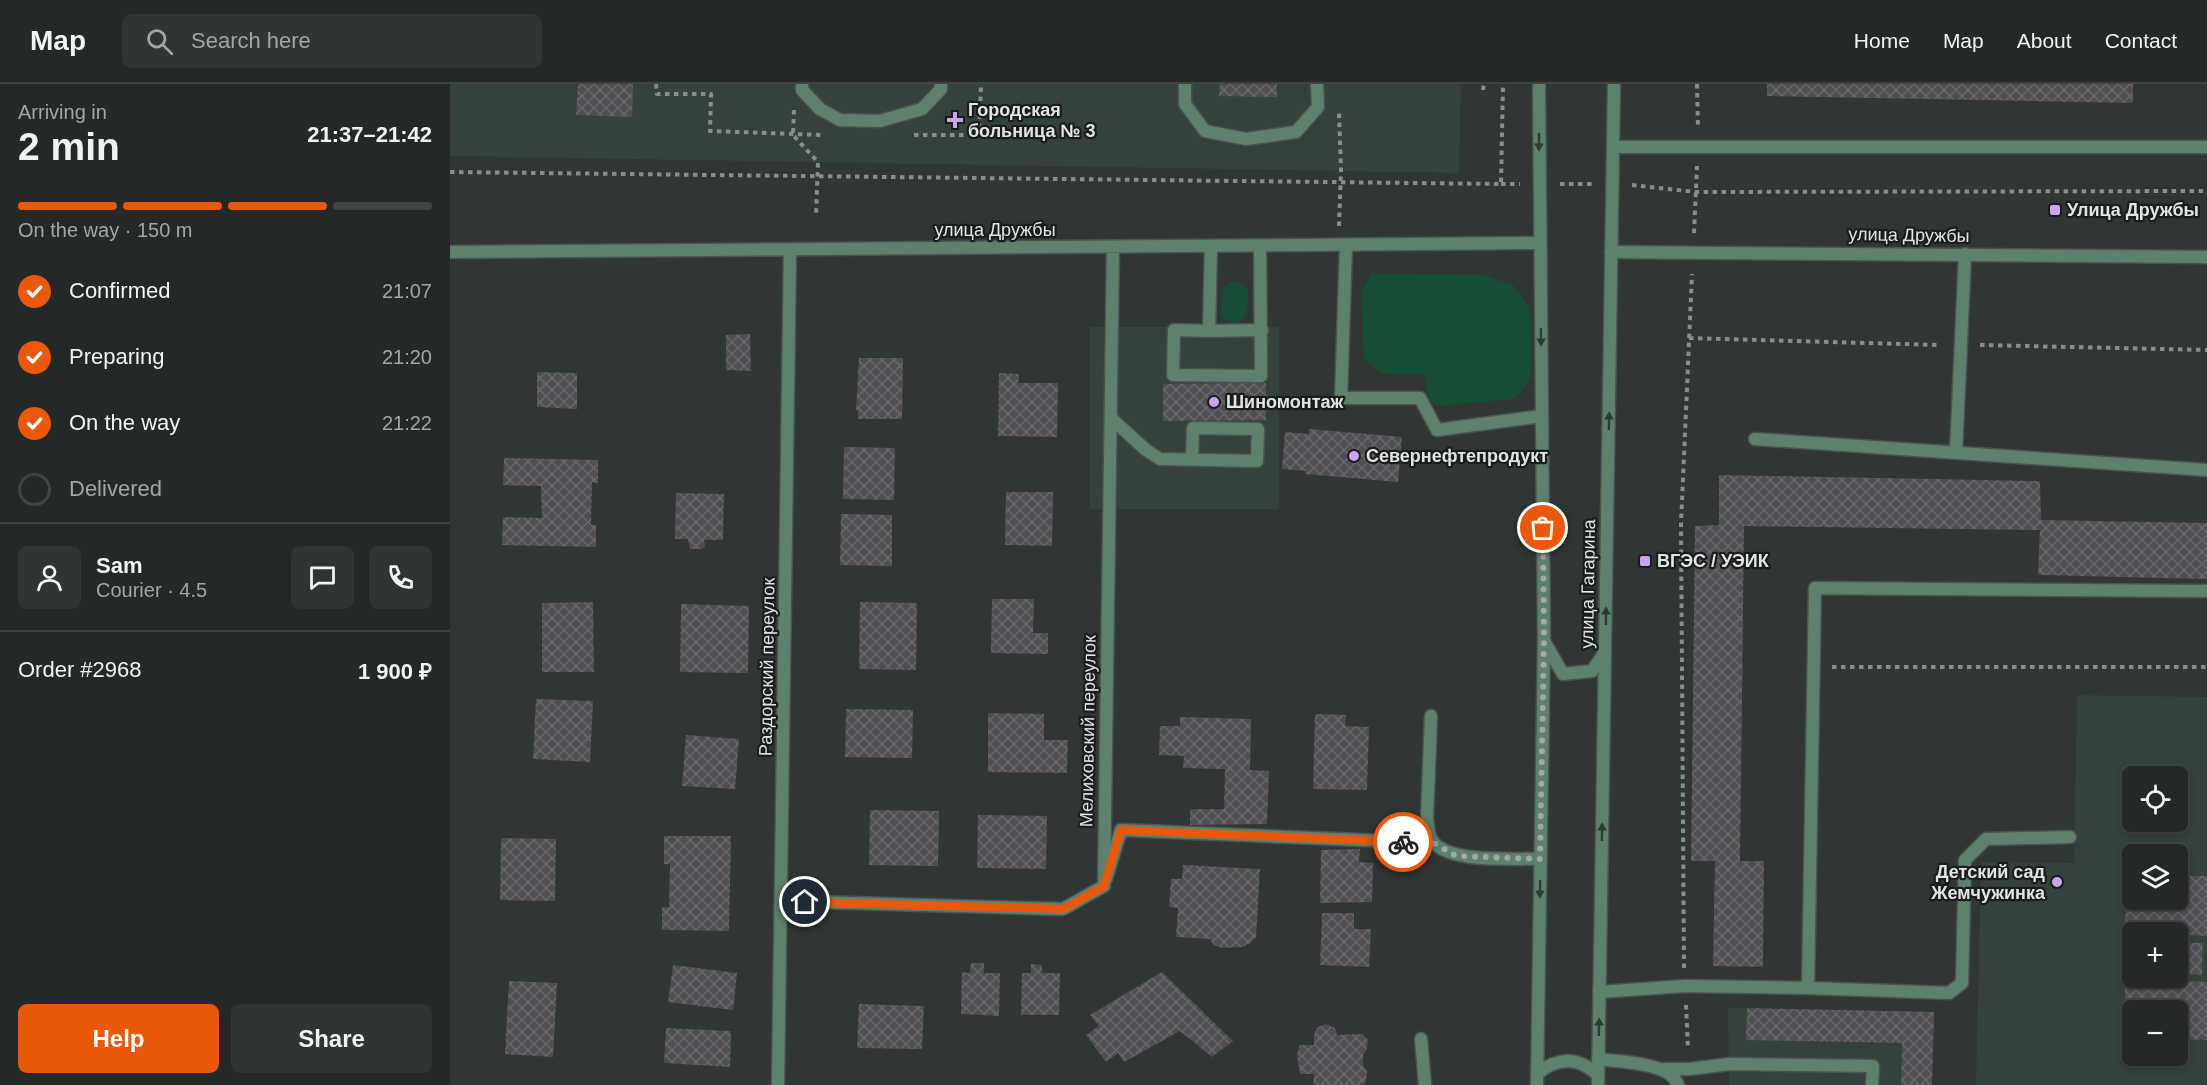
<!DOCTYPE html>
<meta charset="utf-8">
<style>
body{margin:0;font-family:Helvetica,sans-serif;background:#303432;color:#f1f3f6;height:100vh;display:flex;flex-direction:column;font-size:22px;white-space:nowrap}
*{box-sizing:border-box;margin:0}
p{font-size:20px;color:#a3a6a7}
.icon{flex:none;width:33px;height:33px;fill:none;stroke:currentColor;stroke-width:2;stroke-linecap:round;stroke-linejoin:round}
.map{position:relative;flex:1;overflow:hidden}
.details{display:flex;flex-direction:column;background:#242826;width:450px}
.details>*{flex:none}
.tools{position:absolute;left:1672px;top:682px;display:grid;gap:12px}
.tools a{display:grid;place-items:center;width:66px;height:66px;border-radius:9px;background:#242826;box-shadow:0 3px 9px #0003,0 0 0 2px #414443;font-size:30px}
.pin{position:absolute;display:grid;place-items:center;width:51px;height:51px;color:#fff;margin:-26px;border:3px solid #fff;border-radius:50%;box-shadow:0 2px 6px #0007}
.courier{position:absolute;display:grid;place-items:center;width:60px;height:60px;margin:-30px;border:4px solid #ea580c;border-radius:50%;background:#fff;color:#222;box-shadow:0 2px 8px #0007}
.headline em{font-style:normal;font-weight:600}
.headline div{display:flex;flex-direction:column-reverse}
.headline{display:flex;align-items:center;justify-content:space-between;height:102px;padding:0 18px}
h1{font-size:39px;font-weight:600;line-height:45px}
.bar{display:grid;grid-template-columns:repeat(4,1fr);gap:9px 6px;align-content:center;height:72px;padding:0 18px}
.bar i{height:8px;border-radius:4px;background:#414443}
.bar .current{background:#ea580c}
.bar p{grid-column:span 4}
.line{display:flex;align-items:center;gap:15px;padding:0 18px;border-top:2px solid #414443}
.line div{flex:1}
.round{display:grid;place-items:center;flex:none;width:63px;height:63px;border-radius:9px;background:#303432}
ol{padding:0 18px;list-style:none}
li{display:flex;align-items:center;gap:18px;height:66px}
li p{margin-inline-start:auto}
li .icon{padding:6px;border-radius:50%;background:#ea580c;color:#fff;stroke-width:4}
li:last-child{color:#a3a6a7}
li i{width:33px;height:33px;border:3px solid #414443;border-radius:50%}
.primary-button{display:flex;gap:12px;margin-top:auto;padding:12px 18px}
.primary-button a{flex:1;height:69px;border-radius:9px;background:#ea580c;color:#fff;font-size:24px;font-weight:600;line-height:69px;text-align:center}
.primary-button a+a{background:#303432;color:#f1f3f6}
header{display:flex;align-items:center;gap:36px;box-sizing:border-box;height:84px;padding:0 30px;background:#242826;border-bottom:2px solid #414443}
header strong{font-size:28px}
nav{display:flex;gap:33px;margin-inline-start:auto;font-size:21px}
.search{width:420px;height:54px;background:#303432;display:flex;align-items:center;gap:15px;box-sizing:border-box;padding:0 21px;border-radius:9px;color:#a3a6a7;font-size:22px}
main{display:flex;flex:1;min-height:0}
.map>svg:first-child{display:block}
.built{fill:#35413b;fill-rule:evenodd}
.green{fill:#154d35}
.building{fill:url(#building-cross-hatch)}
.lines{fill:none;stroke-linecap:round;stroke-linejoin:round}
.service-casing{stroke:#4c524f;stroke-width:15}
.minor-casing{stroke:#4c524f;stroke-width:15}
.tertiary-casing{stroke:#4c524f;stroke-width:15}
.path{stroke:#898e8b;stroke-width:4;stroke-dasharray:4.5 4.5;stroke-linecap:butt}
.service{stroke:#5e816e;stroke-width:12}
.minor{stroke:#5e816e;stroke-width:12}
.tertiary{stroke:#5e816e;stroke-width:12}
.oneway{fill:#2e3b34}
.done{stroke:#a3a8a5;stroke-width:6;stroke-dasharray:0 10.8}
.route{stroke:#ea580c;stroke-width:8}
.poi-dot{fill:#c8a6ef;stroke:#1a1d1b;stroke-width:2}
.labels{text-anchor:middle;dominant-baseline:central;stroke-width:4.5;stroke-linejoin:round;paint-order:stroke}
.poi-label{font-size:18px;font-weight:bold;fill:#e1e5e3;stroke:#1a1d1b;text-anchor:start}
.street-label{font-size:18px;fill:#e1e5e3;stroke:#1a1d1b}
</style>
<header>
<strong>Map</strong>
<div class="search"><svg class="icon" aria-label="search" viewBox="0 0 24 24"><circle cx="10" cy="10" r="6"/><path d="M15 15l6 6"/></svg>Search here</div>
<nav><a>Home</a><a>Map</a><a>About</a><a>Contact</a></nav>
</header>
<main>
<section class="details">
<div class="headline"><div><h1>2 min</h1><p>Arriving in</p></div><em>21:37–21:42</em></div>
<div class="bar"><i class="current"></i><i class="current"></i><i class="current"></i><i></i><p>On the way · 150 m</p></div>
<ol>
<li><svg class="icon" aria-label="check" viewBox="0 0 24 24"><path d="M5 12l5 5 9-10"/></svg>Confirmed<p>21:07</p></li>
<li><svg class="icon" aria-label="check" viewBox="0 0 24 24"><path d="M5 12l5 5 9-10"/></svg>Preparing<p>21:20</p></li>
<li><svg class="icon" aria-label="check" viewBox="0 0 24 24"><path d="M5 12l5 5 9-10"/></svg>On the way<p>21:22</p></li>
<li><i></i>Delivered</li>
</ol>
<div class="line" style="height:108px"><a class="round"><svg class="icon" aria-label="person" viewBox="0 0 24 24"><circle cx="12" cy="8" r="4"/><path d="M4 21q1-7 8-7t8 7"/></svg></a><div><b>Sam</b><p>Courier · 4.5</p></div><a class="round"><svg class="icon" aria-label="chat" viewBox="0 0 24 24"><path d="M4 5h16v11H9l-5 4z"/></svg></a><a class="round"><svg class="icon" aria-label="phone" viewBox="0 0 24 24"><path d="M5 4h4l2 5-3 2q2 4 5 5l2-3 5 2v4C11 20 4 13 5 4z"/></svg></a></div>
<div class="line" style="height:78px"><div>Order #2968</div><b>1 900 ₽</b></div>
<div class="primary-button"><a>Help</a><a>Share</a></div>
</section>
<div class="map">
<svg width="1757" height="1001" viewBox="0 0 1757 1001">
<defs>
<pattern id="building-cross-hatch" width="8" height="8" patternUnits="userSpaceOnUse" patternTransform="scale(1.5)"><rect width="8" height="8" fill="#514e54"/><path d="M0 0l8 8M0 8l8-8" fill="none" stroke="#6a676c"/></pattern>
</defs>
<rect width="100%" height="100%" fill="#303633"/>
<!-- built -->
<path class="built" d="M0 0H1011L1009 89 0 72Z
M640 243H829V425H640Z
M1627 611 1757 613V1001H1526L1531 778 1624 779ZM1683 693H1728V738H1683ZM1683 771H1728V816H1683ZM1683 849H1728V894H1683ZM1683 927H1728V972H1683Z
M1278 924 1484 928 1482 1001H1279Z"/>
<!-- green -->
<path class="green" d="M921 190 1036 191 1064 202 1079 223 1082 242 1080 296 1065 315 986 322 977 314 975 291 931 289 914 275 911 209Z
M782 197 793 200 798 206C797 221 801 237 784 240L771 232 774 203Z"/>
<!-- building -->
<path class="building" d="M128 0H183L182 33 126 31Z
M770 0H827V13L769 12Z
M1317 0H1683V19L1317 12Z
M300 250 301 287 276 286V251Z
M409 274H453L452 335H408V326H406Z
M87 288 127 289V325L87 323Z
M549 289 569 290 568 299H608L607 353 548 352Z
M816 299V336L713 337V300Z
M859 345 952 353 948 398 855 390 856 387 832 385 835 348 859 350Z
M394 363 445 364 444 416 393 415Z
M54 374 148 376V399L142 398 141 441H146V463L52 461 53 433 92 434 91 402 53 401Z
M1269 391 1590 397 1591 436 1757 439V495L1588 491 1590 446 1294 442 1290 777H1314L1313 883 1263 882 1265 777H1241L1245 442 1269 441Z
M556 408H603L602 462 555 461Z
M226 409 274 410 273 456H254L255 463 251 465H240L238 455H225Z
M391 430 442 431V482L390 481Z
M542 515H584L583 549H598V570L541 569Z
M143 518 144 588H92V519Z
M410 518 467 519 466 586 409 585Z
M231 520 299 522 298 589 230 588Z
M86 615 143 617 140 678 83 675Z
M396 625 463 626 462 674 395 673Z
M538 629 594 630V656H618L617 689 538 688Z
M865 630 896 631 895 642 919 643 917 706 863 705Z
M730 633 801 635 800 686 819 687 817 740 740 741V725H774L775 685 733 684 734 672 709 671 710 642H730Z
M236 651 289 655 285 705 232 702Z
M420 726 489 727 488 782 419 781Z
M528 731 597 732 596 785 527 784Z
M214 752H281L279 847 212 846V823H219L220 780H214Z
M51 754 106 755 105 817 50 816Z
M910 765 909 778 923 779 922 818 870 819 871 766Z
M733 781 810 785 806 853 800 859 792 863 772 864 764 861 760 855 726 853 728 824 719 823 721 795H732Z
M1676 791H1683V816H1728V792H1757V852L1738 851V859H1753L1752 891 1738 890 1737 897 1757 898V956L1728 955V927H1683V955H1674L1675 897 1722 898V894H1728V849L1675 850Z
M872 829H904V845H921L919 883 870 881Z
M521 879H534V889H550L549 932 511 930 512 888 520 889Z
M581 880 592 881V889H610L609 931H571L572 889H581Z
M223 881 287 889 283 926 218 918Z
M712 888 783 957 762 973 730 947 674 978 668 969 656 978 636 951 649 942 640 931Z
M59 897 107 899 103 973 55 970Z
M409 920 474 922 472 965 407 964Z
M1297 924 1484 928 1482 1001H1451L1452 959 1296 956Z
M876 940 885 944 887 951 913 950 918 956 917 965 913 971V982L917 987 916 997 913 1001H863L864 990H850L847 970 850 961H864V950L868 943Z
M216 944 281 947 280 983 214 979Z"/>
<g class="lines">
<defs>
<path id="service" d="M352 0V6L370 25 390 36 430 37 472 25 491 5V0
M735 0V20L755 47 796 55 846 48 868 23 867 0
M1163 63H1757
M896 161 891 314H970L987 346 1092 332
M761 162 759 247 724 246 723 291 811 292 810 162
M759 247 812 246
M661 334 696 366 710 375 807 377 808 345 743 344 742 375
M1305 355 1757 386
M1506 369 1515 170
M981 632 977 734C978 743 978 753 985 760 1005 779 1063 774 1090 775
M656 795 671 746 984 759
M1358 904 1499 909 1512 899 1515 776 1536 755 1620 753
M1149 908 1235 902 1358 904 1365 504 1757 507
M971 955 975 1001
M1148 975C1170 978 1221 978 1228 1001
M1214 985H1239L1280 980 1423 982 1422 1001
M1087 990C1107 973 1128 972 1148 991"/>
<path id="minor" d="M0 168 1089 159
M1161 168 1757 173
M332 817 613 825 654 802 663 163
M328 1001 340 166"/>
<path id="tertiary" d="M1094 557 1113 590 1142 587 1155 568
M1087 1001 1094 556 1089 0
M1148 1001 1164 0"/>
</defs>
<!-- service casing -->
<use href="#service" class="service-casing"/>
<!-- minor casing -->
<use href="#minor" class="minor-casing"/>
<!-- tertiary casing -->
<use href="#tertiary" class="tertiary-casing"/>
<!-- path -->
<path class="path" d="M206 0 207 10H261L260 47 372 51
M1247 0 1248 44
M1033 6 1034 0
M344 26 343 51 368 78 366 133
M464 51H529L531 0
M0 88 1051 100 1053 0
M1051 100H1070
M1110 100H1142
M1182 101 1246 108 1757 107
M889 142 891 87 889 27
M1244 149 1247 82
M1239 254 1490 261
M1530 261 1757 266
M1382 583H1757
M1234 884 1231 440 1242 190
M1236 921 1238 965"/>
<!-- service -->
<use href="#service" class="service"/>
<!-- minor -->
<use href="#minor" class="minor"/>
<!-- tertiary -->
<use href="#tertiary" class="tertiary"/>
</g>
<!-- one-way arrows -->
<defs><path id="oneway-solid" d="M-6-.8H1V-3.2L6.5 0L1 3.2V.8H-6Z" transform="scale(1.5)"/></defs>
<g class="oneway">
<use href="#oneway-solid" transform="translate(1089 58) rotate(90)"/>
<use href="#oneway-solid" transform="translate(1091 253) rotate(89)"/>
<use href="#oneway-solid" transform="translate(1159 337) rotate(-89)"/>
<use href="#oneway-solid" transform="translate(1156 532) rotate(-89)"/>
<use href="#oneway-solid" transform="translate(1152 748) rotate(-89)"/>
<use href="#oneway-solid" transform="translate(1090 805) rotate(91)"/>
<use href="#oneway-solid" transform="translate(1149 943) rotate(-89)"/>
</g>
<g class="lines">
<!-- done -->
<path class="done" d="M953 758 984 759 1006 772 1090 775 1094 556 1093 444"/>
<!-- route -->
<path class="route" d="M355 818 614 825 654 802 671 746 953 758"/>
</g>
<!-- markers -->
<g class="poi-dot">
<path d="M502 27h6v6h6v6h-6v6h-6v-6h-6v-6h6z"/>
<rect x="1599" y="120" width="12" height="12" rx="3"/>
<circle cx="764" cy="318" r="6"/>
<circle cx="904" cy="372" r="6"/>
<rect x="1189" y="471" width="12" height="12" rx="3"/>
<circle cx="1607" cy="798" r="6"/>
</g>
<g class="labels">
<!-- poi labels -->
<g class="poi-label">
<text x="518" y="26">Городская<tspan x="518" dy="21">больница № 3</tspan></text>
<text x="1617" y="126">Улица Дружбы</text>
<text x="776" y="318">Шиномонтаж</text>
<text x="916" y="372">Севернефтепродукт</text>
<text x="1207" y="477">ВГЭС / УЭИК</text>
<text x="1595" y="788" text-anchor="end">Детский сад<tspan x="1595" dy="21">Жемчужинка</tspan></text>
</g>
<!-- street labels -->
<g class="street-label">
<text x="545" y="146">улица Дружбы</text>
<text transform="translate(1459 151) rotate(1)">улица Дружбы</text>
<text transform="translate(1138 500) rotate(-89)">улица Гагарина</text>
<text transform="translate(317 583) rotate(-89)">Раздорский переулок</text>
<text transform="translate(638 647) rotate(-89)">Мелиховский переулок</text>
</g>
</g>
</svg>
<div class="tools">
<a><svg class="icon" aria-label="locate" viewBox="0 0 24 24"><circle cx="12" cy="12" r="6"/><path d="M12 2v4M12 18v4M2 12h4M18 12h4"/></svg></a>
<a><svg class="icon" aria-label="layers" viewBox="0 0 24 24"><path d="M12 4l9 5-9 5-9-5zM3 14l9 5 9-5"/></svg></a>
<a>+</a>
<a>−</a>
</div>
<div class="pin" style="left:1093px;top:444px;background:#ea580c"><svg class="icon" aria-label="bag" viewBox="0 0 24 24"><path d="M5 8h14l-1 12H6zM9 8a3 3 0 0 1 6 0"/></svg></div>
<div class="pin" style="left:355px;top:818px;background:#1f2937"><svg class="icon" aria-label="home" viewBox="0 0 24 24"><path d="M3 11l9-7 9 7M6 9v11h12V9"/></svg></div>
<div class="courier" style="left:953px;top:758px"><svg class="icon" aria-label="bike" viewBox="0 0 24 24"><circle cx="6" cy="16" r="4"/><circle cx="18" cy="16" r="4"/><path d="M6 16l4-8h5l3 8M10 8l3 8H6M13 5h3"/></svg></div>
</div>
</main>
